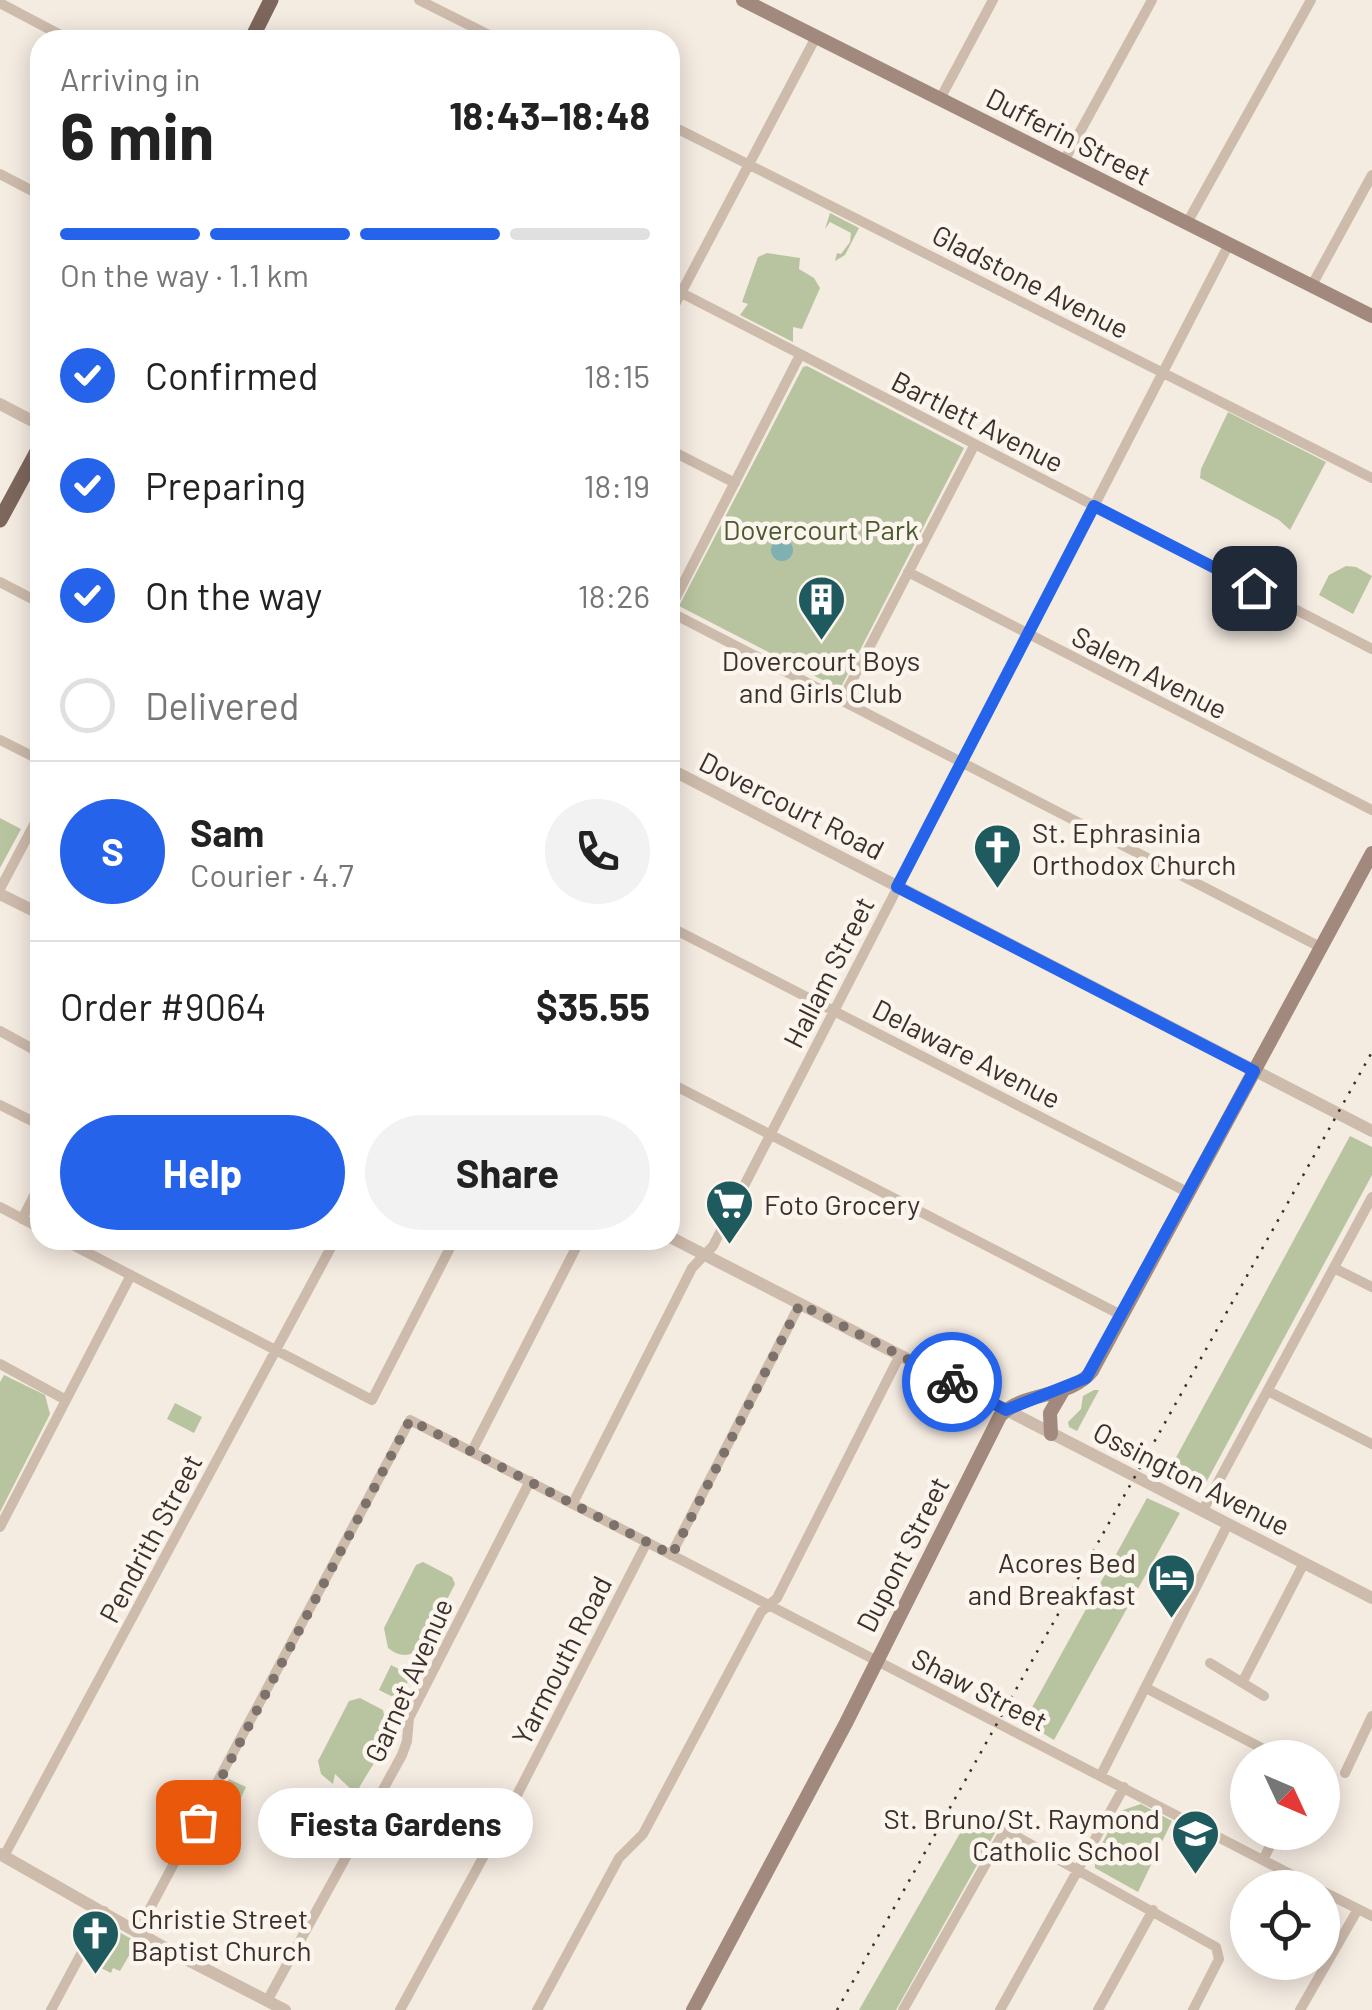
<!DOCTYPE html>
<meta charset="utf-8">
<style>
body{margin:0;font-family:Barlow,sans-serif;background:#f2f2f2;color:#222;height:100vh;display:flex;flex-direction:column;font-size:38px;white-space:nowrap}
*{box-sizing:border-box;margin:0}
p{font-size:32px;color:#767676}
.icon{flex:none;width:55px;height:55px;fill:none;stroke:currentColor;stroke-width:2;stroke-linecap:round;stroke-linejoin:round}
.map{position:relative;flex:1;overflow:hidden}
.drawer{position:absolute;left:30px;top:30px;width:650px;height:1220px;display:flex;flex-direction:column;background:#fff;border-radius:30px;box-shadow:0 5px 25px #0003}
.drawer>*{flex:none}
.needle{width:65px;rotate:134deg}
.controls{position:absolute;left:1230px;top:1740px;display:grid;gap:20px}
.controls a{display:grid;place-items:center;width:110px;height:110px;border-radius:50%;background:#fff;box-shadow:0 5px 25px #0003;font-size:50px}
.pin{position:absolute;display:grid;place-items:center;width:85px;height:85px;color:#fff;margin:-42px;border-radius:20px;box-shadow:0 5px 15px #0006}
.courier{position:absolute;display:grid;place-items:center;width:100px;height:100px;margin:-50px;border:8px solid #2563eb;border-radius:50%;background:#fff;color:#222;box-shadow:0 2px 12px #0007}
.bubble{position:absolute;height:70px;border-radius:35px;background:#fff;box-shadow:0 5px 25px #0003;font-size:32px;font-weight:700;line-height:70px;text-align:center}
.headline em{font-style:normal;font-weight:700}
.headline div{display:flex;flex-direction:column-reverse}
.headline{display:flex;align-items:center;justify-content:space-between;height:170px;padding:0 30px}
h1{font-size:65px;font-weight:700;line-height:75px}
.bar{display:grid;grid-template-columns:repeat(4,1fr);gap:15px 10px;align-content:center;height:120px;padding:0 30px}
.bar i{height:12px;border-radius:8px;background:#e0e0e0}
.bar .on{background:#2563eb}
.bar p{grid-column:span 4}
.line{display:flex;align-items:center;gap:25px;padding:0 30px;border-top:2px solid #e0e0e0}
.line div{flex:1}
.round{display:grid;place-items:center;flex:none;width:105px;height:105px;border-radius:52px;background:#f2f2f2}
ol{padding:0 30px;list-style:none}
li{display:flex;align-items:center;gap:30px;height:110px}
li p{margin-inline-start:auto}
li .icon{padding:10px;border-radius:50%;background:#2563eb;color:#fff;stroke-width:4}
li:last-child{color:#767676}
li i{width:55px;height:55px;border:5px solid #e0e0e0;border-radius:50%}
.primary-button{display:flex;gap:20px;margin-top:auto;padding:20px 30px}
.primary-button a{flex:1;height:115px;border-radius:60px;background:#2563eb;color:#fff;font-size:40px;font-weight:700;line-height:115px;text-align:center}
.primary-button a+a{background:#f2f2f2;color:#222}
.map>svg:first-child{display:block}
.green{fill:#b8c4a0}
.water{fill:#7fb0b2}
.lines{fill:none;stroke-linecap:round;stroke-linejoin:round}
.minor{stroke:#cdbbac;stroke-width:10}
.tertiary{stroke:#cdbbac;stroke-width:12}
.secondary{stroke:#a18a7d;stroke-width:14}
.primary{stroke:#7d675c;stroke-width:15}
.rail{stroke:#3b302b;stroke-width:2.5;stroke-dasharray:2.5 8;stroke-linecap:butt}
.done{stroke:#7c716b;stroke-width:10;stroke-dasharray:0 18}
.route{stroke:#2563eb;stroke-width:12}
.labels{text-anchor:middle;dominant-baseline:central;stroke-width:9;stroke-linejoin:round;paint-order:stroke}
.street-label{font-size:28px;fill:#3b302b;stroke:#fbf5ee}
.park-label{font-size:28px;fill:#4a5a2e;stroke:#fbf5ee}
.poi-label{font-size:28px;fill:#3b302b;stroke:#fbf5ee;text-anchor:start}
</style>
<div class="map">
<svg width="1372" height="2010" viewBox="0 0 1372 2010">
<rect width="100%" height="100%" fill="#f4ebe1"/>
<!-- green -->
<path class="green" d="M830 213 859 228 845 255 835 261 837 253 841 254 850 242 851 233 830 222 825 229Z
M767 253 800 258 799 269 814 278 820 288 802 329 793 327V342L740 315 748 304 742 302 758 257Z
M807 366 964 448 840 689 679 606 803 367Z
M1228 412 1326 462 1290 530 1279 520 1200 478 1201 469Z
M1346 566 1356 567 1372 576 1353 614 1319 595 1329 575Z
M0 818 21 829 0 868Z
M1350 1136 1372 1147V1175L1202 1490 1197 1492 1166 1476Z
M4 1375 45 1395 50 1414 0 1512V1382Z
M1094 1390H1099L1077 1431 1069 1427 1068 1422 1081 1409 1083 1396Z
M175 1403 202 1417 194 1433 167 1419Z
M1147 1498 1180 1513 1054 1740 1024 1722Z
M423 1562 452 1577 455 1584 423 1646C412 1657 400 1658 388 1648L384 1628 416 1565Z
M391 1665 411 1675 399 1700 379 1690Z
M360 1698 383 1710C392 1748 372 1763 358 1790L354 1792 335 1774 333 1784 321 1774 318 1761 349 1701Z
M229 1779 246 1787 231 1818 240 1824 233 1837 206 1822Z
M1141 1804 1172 1821 1138 1892 1095 1868V1856L1120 1811Z
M971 1814 994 1826 996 1831 896 2010H859Z
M108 1926 137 1942 120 1971 113 1968 111 1973 97 1966 102 1957 91 1951Z"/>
<!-- water -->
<path class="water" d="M771 550a11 11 0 1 1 22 0a11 11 0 1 1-22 0Z"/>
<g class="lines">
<!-- minor -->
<path class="minor" d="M419 0 499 40
M0 3 70 40
M940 99 993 0
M670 125 1372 478
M1064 161 1152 0
M0 174 40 195
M1187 223 1311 0
M1312 285 1372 175
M670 287 1372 649
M670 314 816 37
M670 450 735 483
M908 572 1372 810
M0 582 40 603
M670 609 800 355
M670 612 1322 948
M842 700 975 444
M0 740 40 760
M0 889 40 813
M670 927 1189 1193
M0 1031 40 1053
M670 1083 1123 1316
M0 1105 40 1125
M0 1207 40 1228
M22 1219 40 1184
M63 1240 372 1400 454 1240
M1334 1268 1372 1287
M0 1364 66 1400
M1268 1391 1372 1444
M472 1451 580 1240
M573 1503 692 1268 713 1246 1229 244
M1203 1510 1372 1197
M0 1527 131 1275
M671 1555 800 1304
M1210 1663 1264 1696
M1243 1681 1304 1563
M1146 1688 1281 1758
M1345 1773 1372 1716
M1101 1775 1228 1524
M4 1856 335 1240
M1263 1860 1277 1832
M1322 1891 1372 1916
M138 1931 410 1420 1317 1888
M267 2001 402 1755 407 1741 409 1718 530 1481
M51 2010 104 1911
M400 2010 517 1795 647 1542
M537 2010 619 1858 643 1834 761 1612 777 1598 900 1355
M903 2010 1005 1830 1216 1947 1219 1959 1193 2010
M1000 2010 1124 1787
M1098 2010 1153 1910
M1300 2010 1358 1909"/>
<!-- tertiary -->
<path class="tertiary" d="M0 404 40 425
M670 769 1372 1131
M0 894 40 914
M670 1237 1372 1598
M0 1854 172 1952 285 2010"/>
<!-- secondary -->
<path class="secondary" d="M743 0 1372 316
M1051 1434 1050 1413 1064 1389
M693 2010 846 1723 1000 1416C1024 1390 1070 1399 1092 1371L1372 853"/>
<!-- primary -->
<path class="primary" d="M251 40 271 0
M0 520 40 446"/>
<!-- rail -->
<path class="rail" d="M837 2010 1372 1052"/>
</g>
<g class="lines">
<!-- done -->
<path class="done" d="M198 1822 410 1420 672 1555 800 1304 952 1382"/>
<!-- route -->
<path class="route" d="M952 1382 1006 1410 1086 1378 1254 1071 897 887 1094 506 1254 588"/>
</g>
<!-- icons -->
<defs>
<symbol id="building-pin" viewBox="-11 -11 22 30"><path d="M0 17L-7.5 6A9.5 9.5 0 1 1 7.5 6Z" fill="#1f5a5e" stroke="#fbf5ee"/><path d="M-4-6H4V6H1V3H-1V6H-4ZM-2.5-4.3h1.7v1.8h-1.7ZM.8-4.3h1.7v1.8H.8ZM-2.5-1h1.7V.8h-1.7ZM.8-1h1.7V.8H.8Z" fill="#fff"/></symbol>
<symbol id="church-pin" viewBox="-11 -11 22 30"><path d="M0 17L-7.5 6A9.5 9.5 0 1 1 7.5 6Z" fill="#1f5a5e" stroke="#fbf5ee"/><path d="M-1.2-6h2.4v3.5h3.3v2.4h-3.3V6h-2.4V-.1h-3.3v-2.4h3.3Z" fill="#fff"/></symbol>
<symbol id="supermarket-pin" viewBox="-11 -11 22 30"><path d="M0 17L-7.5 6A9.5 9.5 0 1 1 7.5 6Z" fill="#1f5a5e" stroke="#fbf5ee"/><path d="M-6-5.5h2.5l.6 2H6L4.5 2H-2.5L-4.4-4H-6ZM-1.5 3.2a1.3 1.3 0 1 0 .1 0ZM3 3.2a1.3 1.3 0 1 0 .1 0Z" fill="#fff"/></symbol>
<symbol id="hotel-pin" viewBox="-11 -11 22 30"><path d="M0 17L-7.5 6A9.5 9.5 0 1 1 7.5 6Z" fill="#1f5a5e" stroke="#fbf5ee"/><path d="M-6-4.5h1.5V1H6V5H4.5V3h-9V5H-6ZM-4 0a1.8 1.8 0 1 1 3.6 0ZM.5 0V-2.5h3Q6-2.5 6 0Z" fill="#fff"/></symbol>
<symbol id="school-pin" viewBox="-11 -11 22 30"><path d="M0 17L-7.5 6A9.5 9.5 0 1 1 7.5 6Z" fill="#1f5a5e" stroke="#fbf5ee"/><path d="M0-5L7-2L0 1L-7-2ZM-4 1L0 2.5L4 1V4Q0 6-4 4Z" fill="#fff"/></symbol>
</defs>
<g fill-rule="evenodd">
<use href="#building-pin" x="794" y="572" width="55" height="75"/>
<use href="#church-pin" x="970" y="820" width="55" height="75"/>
<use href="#supermarket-pin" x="702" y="1176" width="55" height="75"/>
<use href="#hotel-pin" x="1144" y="1550" width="55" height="75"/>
<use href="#school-pin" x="1168" y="1806" width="55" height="75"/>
<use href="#church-pin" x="68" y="1906" width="55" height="75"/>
</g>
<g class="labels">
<!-- street labels -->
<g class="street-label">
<text transform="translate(1069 136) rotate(27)">Dufferin Street</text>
<text transform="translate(1031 281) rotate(27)">Gladstone Avenue</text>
<text transform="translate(978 421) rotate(27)">Bartlett Avenue</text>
<text transform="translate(1150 672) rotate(27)">Salem Avenue</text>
<text transform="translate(792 805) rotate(27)">Dovercourt Road</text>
<text transform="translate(828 972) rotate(-63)">Hallam Street</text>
<text transform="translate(967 1053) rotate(27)">Delaware Avenue</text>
<text transform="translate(1192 1478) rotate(27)">Ossington Avenue</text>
<text transform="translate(150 1538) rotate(-62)">Pendrith Street</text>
<text transform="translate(902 1554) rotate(-63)">Dupont Street</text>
<text transform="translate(561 1660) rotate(-63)">Yarmouth Road</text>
<text transform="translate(408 1680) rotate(-66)">Garnet Avenue</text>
<text transform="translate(980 1689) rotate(27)">Shaw Street</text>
</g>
<!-- park labels -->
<g class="park-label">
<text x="821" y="529">Dovercourt Park</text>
</g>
<!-- poi labels -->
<g class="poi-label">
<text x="821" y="660" text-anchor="middle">Dovercourt Boys<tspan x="821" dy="32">and Girls Club</tspan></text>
<text x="1032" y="832">St. Ephrasinia<tspan x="1032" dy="32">Orthodox Church</tspan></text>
<text x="764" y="1204">Foto Grocery</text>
<text x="1136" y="1562" text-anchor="end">Acores Bed<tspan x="1136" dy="32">and Breakfast</tspan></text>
<text x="1160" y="1818" text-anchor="end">St. Bruno/St. Raymond<tspan x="1160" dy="32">Catholic School</tspan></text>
<text x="131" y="1918">Christie Street<tspan x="131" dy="32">Baptist Church</tspan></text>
</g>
</g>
</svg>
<div class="controls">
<a><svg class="needle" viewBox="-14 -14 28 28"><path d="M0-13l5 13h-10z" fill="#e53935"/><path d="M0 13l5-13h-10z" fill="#767676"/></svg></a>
<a><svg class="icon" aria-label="locate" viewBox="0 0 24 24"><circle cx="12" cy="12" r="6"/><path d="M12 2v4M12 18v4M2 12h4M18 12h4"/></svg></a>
</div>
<div class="pin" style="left:198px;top:1822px;background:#ea580c"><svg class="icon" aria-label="bag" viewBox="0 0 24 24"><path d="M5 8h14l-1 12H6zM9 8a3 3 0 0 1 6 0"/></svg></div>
<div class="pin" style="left:1254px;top:588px;background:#1f2937"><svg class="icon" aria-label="home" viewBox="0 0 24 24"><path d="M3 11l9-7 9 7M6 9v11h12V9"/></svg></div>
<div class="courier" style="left:952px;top:1382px"><svg class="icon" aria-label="bike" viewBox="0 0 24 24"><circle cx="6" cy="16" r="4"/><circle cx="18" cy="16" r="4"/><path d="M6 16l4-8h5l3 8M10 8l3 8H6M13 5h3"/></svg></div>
<div class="bubble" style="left:258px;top:1788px;width:275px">Fiesta Gardens</div>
<section class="drawer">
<div class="headline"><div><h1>6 min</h1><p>Arriving in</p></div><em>18:43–18:48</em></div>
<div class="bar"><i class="on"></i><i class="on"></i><i class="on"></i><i></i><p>On the way · 1.1 km</p></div>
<ol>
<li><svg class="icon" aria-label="check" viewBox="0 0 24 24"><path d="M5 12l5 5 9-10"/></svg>Confirmed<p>18:15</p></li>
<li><svg class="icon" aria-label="check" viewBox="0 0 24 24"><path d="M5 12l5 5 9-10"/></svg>Preparing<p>18:19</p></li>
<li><svg class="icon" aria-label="check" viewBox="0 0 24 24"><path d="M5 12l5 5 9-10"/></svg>On the way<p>18:26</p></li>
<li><i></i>Delivered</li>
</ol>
<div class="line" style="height:180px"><b class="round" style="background:#2563eb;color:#fff">S</b><div><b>Sam</b><p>Courier · 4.7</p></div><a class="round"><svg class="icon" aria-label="phone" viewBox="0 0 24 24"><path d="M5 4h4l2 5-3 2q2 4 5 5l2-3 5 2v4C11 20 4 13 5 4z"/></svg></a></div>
<div class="line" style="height:130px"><div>Order #9064</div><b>$35.55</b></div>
<div class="primary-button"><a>Help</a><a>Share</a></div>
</section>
</div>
